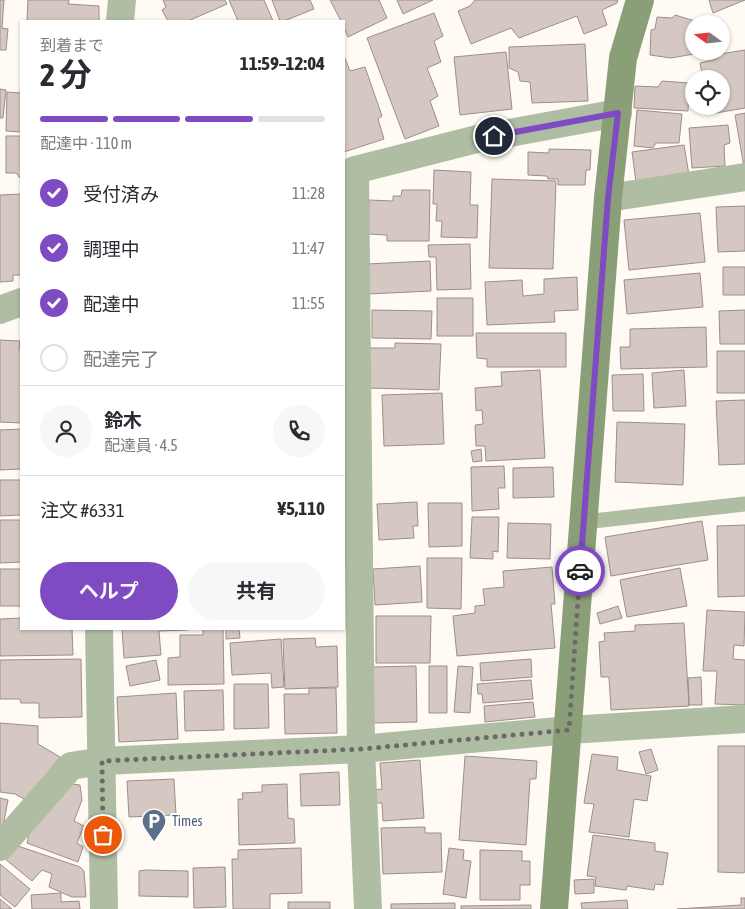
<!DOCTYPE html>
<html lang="ja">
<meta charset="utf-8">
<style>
body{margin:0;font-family:"Asap Condensed","Noto Sans JP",sans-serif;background:#f7f7f7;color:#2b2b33;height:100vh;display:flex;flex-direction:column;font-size:19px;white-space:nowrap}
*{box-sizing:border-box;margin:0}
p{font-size:16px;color:#7c7c81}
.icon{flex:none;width:28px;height:28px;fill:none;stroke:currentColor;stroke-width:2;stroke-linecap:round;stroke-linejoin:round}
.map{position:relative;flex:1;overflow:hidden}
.panel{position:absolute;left:20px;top:20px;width:325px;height:610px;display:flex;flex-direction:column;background:#fff;border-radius:0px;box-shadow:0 1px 4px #0004}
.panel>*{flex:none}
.needle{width:32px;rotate:285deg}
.tools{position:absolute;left:685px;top:15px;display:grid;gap:10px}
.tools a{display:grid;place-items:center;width:45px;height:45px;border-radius:50%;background:#fff;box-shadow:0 1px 4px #0004;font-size:25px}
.pin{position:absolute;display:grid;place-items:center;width:42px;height:42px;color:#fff;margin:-21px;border:2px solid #fff;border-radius:50%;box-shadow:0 1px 5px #0007}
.courier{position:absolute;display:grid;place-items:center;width:50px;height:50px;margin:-25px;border:4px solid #7e4bc3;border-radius:50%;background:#fff;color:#222;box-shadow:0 1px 6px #0007}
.headline em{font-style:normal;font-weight:700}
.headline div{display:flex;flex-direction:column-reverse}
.headline{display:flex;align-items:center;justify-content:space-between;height:85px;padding:0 20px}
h1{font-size:32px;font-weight:700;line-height:38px}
.bar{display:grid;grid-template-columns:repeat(4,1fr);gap:8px 5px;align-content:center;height:60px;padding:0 20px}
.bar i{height:6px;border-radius:4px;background:#e1e1e2}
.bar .selected{background:#7e4bc3}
.bar p{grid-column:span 4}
.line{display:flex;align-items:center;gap:12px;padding:0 20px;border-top:1px solid #e1e1e2}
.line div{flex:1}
.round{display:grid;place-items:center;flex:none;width:52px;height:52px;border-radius:26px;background:#f7f7f7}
ol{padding:0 20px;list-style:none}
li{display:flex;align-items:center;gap:15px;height:55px}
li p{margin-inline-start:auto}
li .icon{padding:5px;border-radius:50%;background:#7e4bc3;color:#fff;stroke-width:4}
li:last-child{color:#7c7c81}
li i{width:28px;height:28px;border:2px solid #e1e1e2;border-radius:50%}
.action{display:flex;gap:10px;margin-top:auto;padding:10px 20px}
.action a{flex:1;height:58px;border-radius:30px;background:#7e4bc3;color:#fff;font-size:20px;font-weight:700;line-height:58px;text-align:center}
.action a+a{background:#f7f7f7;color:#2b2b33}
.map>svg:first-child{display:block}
.building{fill:#d5c8c2;stroke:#9c8f8a}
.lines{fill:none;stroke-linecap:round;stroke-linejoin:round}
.lane{stroke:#afbda3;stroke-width:15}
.street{stroke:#afbda3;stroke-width:28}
.secondary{stroke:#8a9f78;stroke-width:28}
.done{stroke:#6d6a65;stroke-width:5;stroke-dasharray:0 9}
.route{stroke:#7e4bc3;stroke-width:6}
.labels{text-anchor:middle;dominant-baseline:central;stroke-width:4;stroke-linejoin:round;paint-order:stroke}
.service-label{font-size:14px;fill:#4e5e75;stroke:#fff;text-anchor:start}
</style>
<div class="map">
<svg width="745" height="909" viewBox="0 0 745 909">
<rect width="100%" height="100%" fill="#fffaf3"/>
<!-- building -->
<path class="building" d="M0 0H4L2 28 8 29 6 50H0Z
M28 0H69L68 4 99 6V21H27Z
M163 0H225L227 4 188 21H168L162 10 166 7Z
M229 0H264L273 21H238Z
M272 0H310L314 9 284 21H280Z
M330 0H379L387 18 348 37 344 28V21H341Z
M397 0H433L403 14Z
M475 0H618L617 3 602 10 607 25 584 34 577 16 519 38 511 28 471 44 458 11 470 6Z
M709 0H745L713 13Z
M434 13 443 36 434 41 441 62 427 68 438 96 430 101 439 126 405 139 367 38Z
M675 15 698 22V24H694V54L671 58 650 55 651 30 655 29 657 17 672 18Z
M585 44 588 101 532 103 530 82 520 81 518 72 509 68V47Z
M745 50V108L710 114 708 106H721V79H703L700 63 717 59 720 54Z
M506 52 512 109 460 115 454 57Z
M344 56 350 71 365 67 382 116 378 119 384 139 344 152Z
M662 81 689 83 688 111 634 108 635 86 658 87Z
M0 89 6 90 3 118H0Z
M7 92 21 93V132L6 131Z
M637 110 682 114 679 143H656L653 148 634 146Z
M745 113V167H744L735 115Z
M728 125 730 143 724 145 725 166 692 168 689 128Z
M6 136H21V179L16 173H6Z
M684 145 689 175 636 182 632 152Z
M549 149 591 150 590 170H586L585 185H558V179H548L547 176 528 175V152L549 153Z
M434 170 471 172 470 205H478L477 238 441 237 442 221H436L437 204H433Z
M492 179 556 181 553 269 489 268Z
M402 190H430L429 241H387V235L368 234 369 200 393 201V196H401Z
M21 194V275H13V281L0 282V195Z
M745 206V251L718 252 716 207Z
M700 213 705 262 629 270 624 220Z
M470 244 471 289 437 290 436 257H429L428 245Z
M430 261 431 291 368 294 366 264Z
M723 267H745V295H723Z
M700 273 703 307 627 314 624 280Z
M577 277 578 310 554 311 555 322 487 325 485 282 522 280 523 296 544 294V279Z
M437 298H473V336H437Z
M372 310 432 311 431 339 372 338Z
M745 310V344H720L719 311Z
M706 327 707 367 621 369 620 347H630V329Z
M476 333H566V367H487V359L477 358Z
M0 340 20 341 19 350H21V423L0 422Z
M395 343 441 344 439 390 367 388 368 348H395Z
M717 351H745V393H717Z
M540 370 545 458 486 461 485 446H476L475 425 483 424 482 410 476 411 475 388 502 386 501 372Z
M684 370 686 406 654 408 652 373Z
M643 374 644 411H613L612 375Z
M442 393 444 444 384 446 382 395Z
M745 400V464L719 465 716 401Z
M617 422 685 424 683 485 615 482Z
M21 429V469L0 470V430Z
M481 449 482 461 473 462 471 451Z
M504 466 505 488H498L499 509 472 511 471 467Z
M553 467 554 497 513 498V468Z
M0 480H21V515L0 516Z
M417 502 418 526H413L414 538 379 540 377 504Z
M428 503H462V546L429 547Z
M472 517H499L498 552 493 551V559L470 558Z
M0 520H21V562L0 563Z
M702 521 708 560 611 576 605 537Z
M508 523 551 524 550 559 507 558Z
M745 525V596L718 597 717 526Z
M427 558H462L461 609 427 608Z
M420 566 422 602 375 605 373 569Z
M552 567 555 604H551L555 648 457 656 453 616 475 613V606L485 605 483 589 504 587 503 571Z
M680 568 687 606 627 617 620 580Z
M0 569H21V606H0Z
M618 606 622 618 600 624 597 613Z
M707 610 745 612 744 646 734 645 733 659 745 660V705L715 704 717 671H703Z
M376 616H431L430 663H376Z
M21 618V629H72L73 655 0 656V619Z
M684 623 689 706 611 710 609 677H601L599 642 605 641 604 633 635 631V625Z
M122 629H188V630L159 631 161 655 124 658Z
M203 629H223L224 684 168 685V658L180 657V635H203Z
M226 629H239L240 638 226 639Z
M315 638 316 647 337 646 338 687 285 689 283 639Z
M281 639 284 687 272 688 271 673 232 675 230 643Z
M81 659 82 717 39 718V703H21L20 699H0V660Z
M531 659 532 677 481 681 480 663Z
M156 660 160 680 130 686 126 666Z
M416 666 417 722 374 723 372 667Z
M429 666H447V713H429Z
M458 666 473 667 470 713 454 712Z
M701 677 702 705H689L688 678Z
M531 680 533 699 483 703 482 694H478L477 684Z
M234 684H268L269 728 234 729Z
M309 688H336L337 733 285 734 284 694H309Z
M223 690 224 730 185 731 184 691Z
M176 693 178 739 119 742 117 697Z
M533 702 535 717 485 722 484 706Z
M0 723 38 726V744L60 757 26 800 15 794 0 792Z
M718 746H745V872L743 873 718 872Z
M651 749 658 770 646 774 639 752Z
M592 754 618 757 617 770 651 776 647 801 634 799 629 837 589 832 594 804 584 803Z
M465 756 537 761 536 779H530L526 845 459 840Z
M420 760 424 818 383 821 382 803H375L374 790 382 789 380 763Z
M339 772 340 805 301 806 300 774Z
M174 779 176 815 129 817 127 781Z
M71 784 80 785 82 800 74 821 84 826 77 843 83 847 78 862 27 843 30 830Z
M287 784 288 818 294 819 295 843 239 845 238 799H243L242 793 262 792V785Z
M0 798 8 800 0 842Z
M425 827V833H441L442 872 383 874 381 828Z
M593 835 655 843V851L668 853 663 885 655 884 654 890 627 886 626 890 595 886 596 877 587 876Z
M18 846 80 867 84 871 86 897H72L49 887 52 874 42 870 32 881 5 859Z
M301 848 302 893 270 894V909H233L232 859H238V850Z
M449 848 464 850 463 860 471 861 466 898 443 894Z
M480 850 522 851V861H530V885H520V900H480Z
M0 864 30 889 15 907 0 895Z
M225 867 226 907 194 908 193 868Z
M146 870 188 871V897L139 896V871Z
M594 879V893L575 894 574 880Z
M61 893V902L79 901 80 909H32L31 895Z
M741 898H745V909H677L741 905Z
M0 899 12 909H0Z
M627 900 628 909H582L581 903Z
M288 902H330V909H288Z
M455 903V909H391V904Z
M531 905V909H461V906Z"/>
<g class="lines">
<!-- lane -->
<path class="lane" d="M584 522 745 504"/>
<!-- street -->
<path class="street" d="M120 21 122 0
M355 170 361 749 368 909
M344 175 355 170 477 139 618 113
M608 198 745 177
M0 310 21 302
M99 629 104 909
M0 847 71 766 102 761 361 749 569 730 745 719"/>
<!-- secondary -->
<path class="secondary" d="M554 909 608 198 623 58 640 0"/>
</g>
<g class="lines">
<!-- done -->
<path class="done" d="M103 835 102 761 361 749 569 730 580 571"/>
<!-- route -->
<path class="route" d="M494 136 618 113 608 198 580 571"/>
</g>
<!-- icons -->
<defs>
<symbol id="parking-pin" viewBox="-11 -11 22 30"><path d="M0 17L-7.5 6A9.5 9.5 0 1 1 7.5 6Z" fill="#5c6f8a" stroke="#fff"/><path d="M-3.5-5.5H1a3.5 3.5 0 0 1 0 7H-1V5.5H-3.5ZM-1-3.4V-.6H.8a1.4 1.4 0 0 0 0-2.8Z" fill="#fff"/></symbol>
</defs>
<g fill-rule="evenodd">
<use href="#parking-pin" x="140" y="807" width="28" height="38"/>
</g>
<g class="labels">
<!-- service labels -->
<g class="service-label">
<text x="172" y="821">Times</text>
</g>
</g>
</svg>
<div class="tools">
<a><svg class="needle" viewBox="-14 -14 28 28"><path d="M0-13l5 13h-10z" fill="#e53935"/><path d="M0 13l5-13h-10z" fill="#7c7c81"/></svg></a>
<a><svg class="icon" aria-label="locate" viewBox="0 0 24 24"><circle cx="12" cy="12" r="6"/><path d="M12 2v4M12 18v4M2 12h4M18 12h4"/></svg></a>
</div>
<div class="pin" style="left:103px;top:835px;background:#ea580c"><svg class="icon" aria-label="bag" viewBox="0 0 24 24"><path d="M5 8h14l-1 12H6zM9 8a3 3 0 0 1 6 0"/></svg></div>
<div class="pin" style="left:494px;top:136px;background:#1f2937"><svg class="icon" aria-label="home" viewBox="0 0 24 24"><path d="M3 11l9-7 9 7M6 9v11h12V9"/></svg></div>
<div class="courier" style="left:580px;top:571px"><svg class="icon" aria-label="car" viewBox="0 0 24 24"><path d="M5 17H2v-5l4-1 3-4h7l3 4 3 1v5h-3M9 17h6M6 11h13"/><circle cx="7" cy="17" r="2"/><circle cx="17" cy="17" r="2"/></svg></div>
<section class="panel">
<div class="headline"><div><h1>2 分</h1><p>到着まで</p></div><em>11:59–12:04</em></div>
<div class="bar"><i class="selected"></i><i class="selected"></i><i class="selected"></i><i></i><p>配達中 · 110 m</p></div>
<ol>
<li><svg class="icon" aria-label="check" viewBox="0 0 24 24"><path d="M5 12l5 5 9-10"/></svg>受付済み<p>11:28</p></li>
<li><svg class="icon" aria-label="check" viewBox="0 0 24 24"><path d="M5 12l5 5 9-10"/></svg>調理中<p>11:47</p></li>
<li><svg class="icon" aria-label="check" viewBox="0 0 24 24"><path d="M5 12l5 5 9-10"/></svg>配達中<p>11:55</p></li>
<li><i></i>配達完了</li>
</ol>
<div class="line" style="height:90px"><a class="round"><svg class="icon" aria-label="person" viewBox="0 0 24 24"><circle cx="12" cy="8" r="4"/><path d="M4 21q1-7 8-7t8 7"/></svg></a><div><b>鈴木</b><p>配達員 · 4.5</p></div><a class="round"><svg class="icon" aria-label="phone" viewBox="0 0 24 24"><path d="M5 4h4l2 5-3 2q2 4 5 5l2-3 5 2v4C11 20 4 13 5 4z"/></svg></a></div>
<div class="line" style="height:65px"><div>注文 #6331</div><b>¥5,110</b></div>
<div class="action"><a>ヘルプ</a><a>共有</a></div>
</section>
</div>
